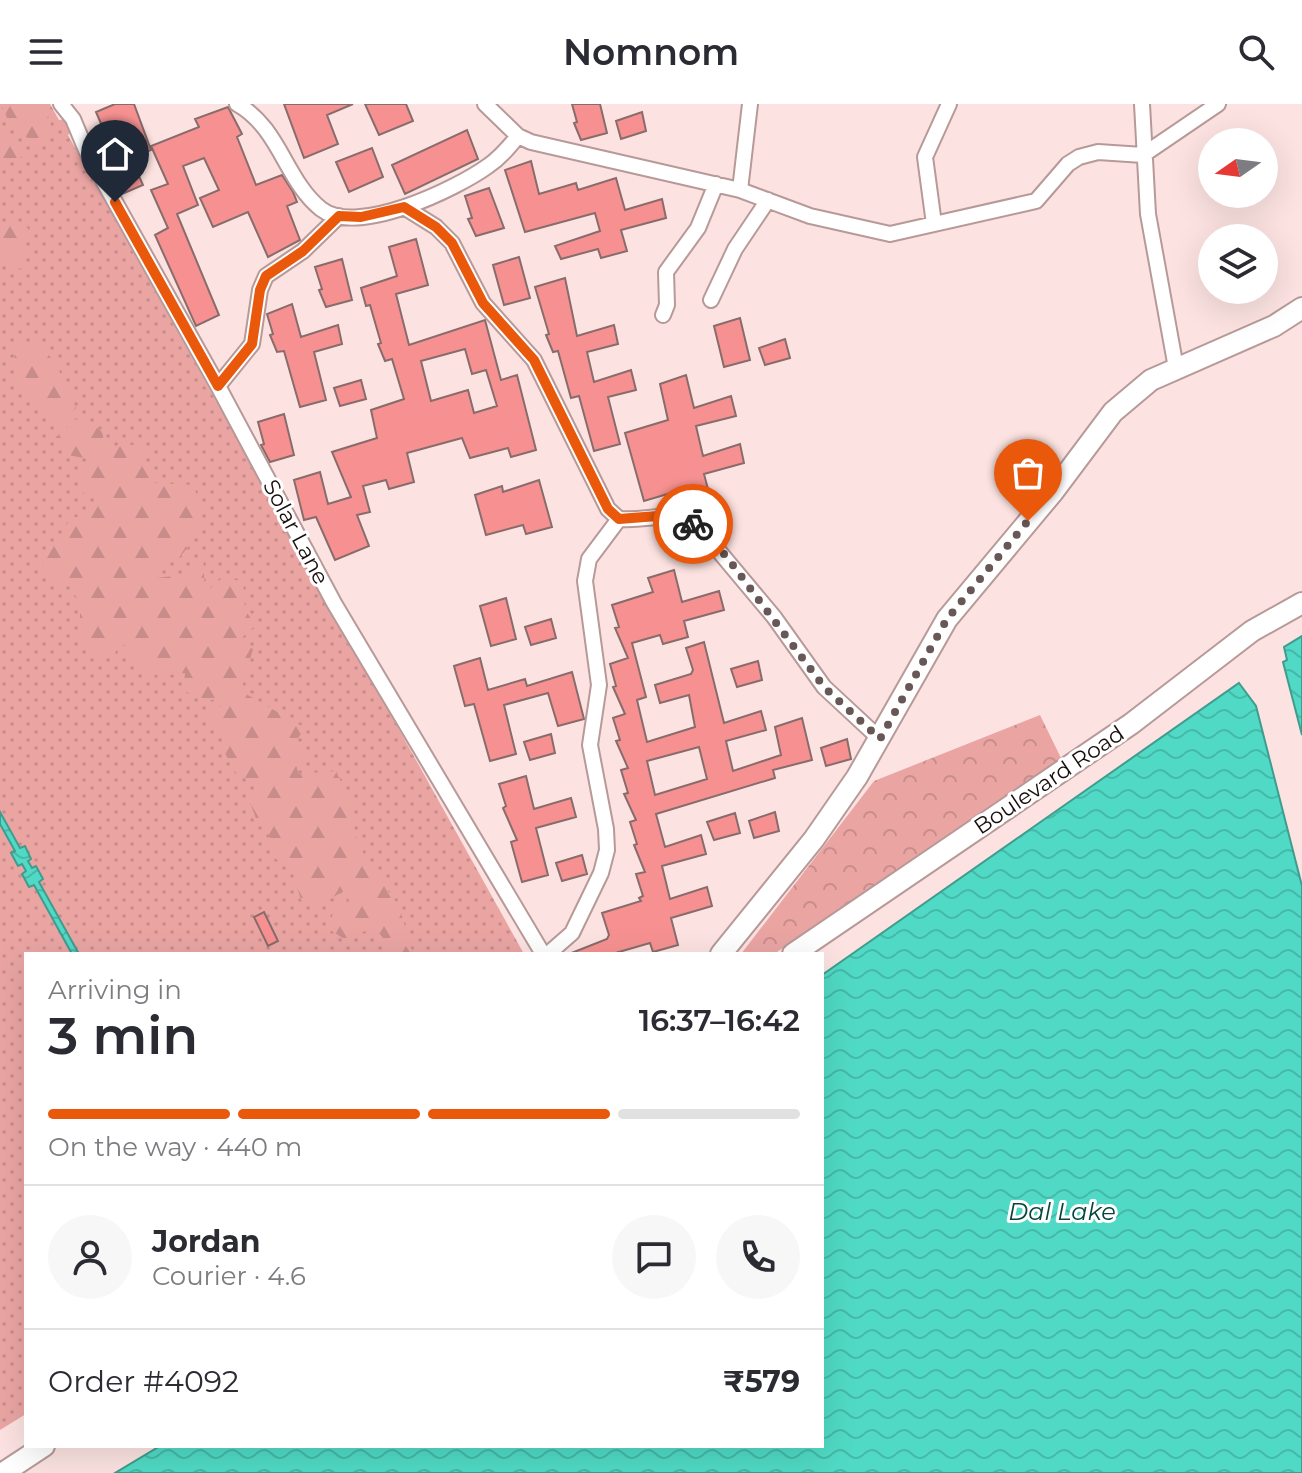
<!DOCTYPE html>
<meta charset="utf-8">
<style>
body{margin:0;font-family:Montserrat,sans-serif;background:#f7f7f7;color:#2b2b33;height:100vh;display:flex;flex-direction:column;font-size:30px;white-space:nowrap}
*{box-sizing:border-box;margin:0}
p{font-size:26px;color:#7c7c81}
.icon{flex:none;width:44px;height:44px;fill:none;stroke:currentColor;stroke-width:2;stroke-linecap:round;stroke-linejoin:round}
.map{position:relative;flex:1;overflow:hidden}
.sheet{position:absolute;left:24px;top:848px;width:800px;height:496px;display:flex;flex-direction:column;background:#fff;border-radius:0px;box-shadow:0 8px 32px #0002}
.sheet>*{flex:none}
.needle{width:52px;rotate:256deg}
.tools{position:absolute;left:1198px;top:24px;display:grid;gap:16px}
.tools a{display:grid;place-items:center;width:80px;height:80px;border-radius:50%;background:#fff;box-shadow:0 8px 32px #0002;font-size:40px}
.pin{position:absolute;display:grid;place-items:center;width:68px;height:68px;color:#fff;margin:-82px -34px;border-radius:50% 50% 50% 0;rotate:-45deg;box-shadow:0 0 8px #0007}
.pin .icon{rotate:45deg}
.courier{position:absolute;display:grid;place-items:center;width:80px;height:80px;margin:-40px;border:6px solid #ea580c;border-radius:50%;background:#fff;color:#222;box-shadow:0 2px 10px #0007}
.summary em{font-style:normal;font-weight:600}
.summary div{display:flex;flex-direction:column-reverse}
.summary{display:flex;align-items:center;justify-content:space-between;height:136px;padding:0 24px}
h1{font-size:52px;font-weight:600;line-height:60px}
.bar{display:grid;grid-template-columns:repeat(4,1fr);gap:12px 8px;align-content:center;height:96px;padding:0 24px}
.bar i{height:10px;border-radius:6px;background:#e1e1e2}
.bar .selected{background:#ea580c}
.bar p{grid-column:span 4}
.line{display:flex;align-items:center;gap:20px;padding:0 24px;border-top:2px solid #e1e1e2}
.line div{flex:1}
.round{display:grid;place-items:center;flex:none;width:84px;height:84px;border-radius:42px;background:#f7f7f7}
header{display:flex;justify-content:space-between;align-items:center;height:104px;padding:0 24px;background:#fff;font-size:36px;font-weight:600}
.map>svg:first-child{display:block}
.grass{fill:url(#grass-dots)}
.forest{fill:url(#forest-firs)}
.park{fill:url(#park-crowns)}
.water{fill:url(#water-waves);stroke:#3f9c8e;stroke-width:2}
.building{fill:#f79191;stroke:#886c6b;stroke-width:2;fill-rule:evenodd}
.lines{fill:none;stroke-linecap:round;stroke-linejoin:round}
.street-casing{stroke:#b79998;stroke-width:18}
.secondary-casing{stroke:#b79998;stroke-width:24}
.street{stroke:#fff;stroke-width:14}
.secondary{stroke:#fff;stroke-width:20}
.done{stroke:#675857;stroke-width:8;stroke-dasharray:0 14.4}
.route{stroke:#ea580c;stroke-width:10}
.labels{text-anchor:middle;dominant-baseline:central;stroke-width:6;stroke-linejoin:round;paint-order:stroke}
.street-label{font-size:22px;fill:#170d0c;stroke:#fff}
.water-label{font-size:24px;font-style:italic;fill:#05453c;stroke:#fff}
</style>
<header><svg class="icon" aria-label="menu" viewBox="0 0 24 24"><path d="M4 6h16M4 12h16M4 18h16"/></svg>Nomnom<svg class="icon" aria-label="search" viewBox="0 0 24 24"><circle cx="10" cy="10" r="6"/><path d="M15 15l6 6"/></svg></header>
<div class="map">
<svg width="1302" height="1369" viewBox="0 0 1302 1369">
<defs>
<pattern id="grass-dots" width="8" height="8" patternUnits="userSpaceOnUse" patternTransform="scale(2)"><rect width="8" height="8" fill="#eaa5a3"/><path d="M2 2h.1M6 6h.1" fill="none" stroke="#c88d8b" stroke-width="1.8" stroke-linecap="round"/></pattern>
<pattern id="forest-firs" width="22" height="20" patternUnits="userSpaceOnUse" patternTransform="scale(2)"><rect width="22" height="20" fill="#eaa5a3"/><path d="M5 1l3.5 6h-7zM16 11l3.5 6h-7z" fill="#c88d8b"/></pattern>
<pattern id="park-crowns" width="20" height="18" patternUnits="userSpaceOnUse" patternTransform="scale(2)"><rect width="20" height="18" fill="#eaa5a3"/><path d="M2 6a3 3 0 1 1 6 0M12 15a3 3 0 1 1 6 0" fill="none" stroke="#c88d8b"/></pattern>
<pattern id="water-waves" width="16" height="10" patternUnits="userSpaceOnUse" patternTransform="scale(2)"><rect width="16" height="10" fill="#50dac5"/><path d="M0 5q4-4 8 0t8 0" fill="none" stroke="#45baa8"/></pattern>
</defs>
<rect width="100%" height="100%" fill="#fce3e1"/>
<!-- grass -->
<path class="grass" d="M0 0H50L59 16 65 15 72 26 68 31 524 850H26V1310L0 1326Z"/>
<!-- forest -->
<path class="forest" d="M1 0H44L51 21 37 41 10 21Z
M0 30 26 50 0 64Z
M0 117 28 124 22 165 0 161Z
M37 237 56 260 76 304 58 321C31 296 8 283 16 243Z
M76 315 102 326 105 344 141 340 153 379 194 381 204 423 180 453 158 466 157 474 180 471 203 453 205 489 222 474 243 477 245 505 255 522 238 537 253 545 241 587 305 624 294 640 295 647 305 648 297 665 299 670 336 667 350 697 356 733 368 759 399 802 413 850H374L389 841 374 823 346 836 327 824 337 801 354 806 344 787 321 800 301 796 293 770 275 754 269 730 258 720 248 693 263 688 264 680 237 671 222 644 233 637 199 609 222 602 218 595 203 597 183 586 185 569 158 572 127 553 128 542 119 540 115 549 93 555 80 537V499L70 483 54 477 42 460 69 417 103 399 78 386V364L90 355 67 351 55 334Z"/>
<!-- park -->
<path class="park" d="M1040 611 1061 654 774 850H741L874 677Z"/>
<!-- water -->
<path class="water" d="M1302 532V631L1283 558 1287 556 1284 543Z
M1239 579 1256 602 1302 782V1369H115L160 1342H822V871Z
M0 708 20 744 25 742 31 755 28 757 32 764 36 762 43 775 39 778 79 850H72L34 781 29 783 22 770 26 767 22 760 18 762 11 749 15 747 0 720Z"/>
<!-- building -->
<path class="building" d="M115 0H134L151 46 131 54 143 81 122 90 99 48 111 43 96 8Z
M284 0H353L327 11 338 40 304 54Z
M365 0H406L413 17 379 31Z
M572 0H600L607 29 581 36 574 19 577 18Z
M228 3 242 30 237 33 256 81 282 71 293 88 297 98 287 102 300 136 268 153 248 108 213 123 200 94 219 86 204 54 183 62 198 101 177 110 219 211 196 222 155 131 168 124 151 86 168 80 151 42 199 23 195 15Z
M642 8 646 27 621 35 616 17Z
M467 26 478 55 405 90 392 61Z
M372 44 383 73 349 88 336 58Z
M531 57 539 90 576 79 578 86 616 74 625 106 662 95 666 114 621 126 627 147 601 154 598 145 561 155 555 142 600 127 595 109 525 128 505 66Z
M489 84 504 124 476 132 468 115 472 114 465 92Z
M416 135 428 181 396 190 409 241 485 216 501 276 517 271 536 346 511 353 508 344 470 354 462 334 407 349 414 378 389 385 386 376 363 382 370 408 357 411 369 442 335 456 316 413 304 416 294 376 320 368 328 400 351 393 332 348 377 334 371 306 404 295 392 255 385 257 378 240 381 239 370 201 366 202 361 184 397 172 389 143ZM465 245 472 270 486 266 497 302 474 309 468 286 431 297 421 257Z
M519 153 530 194 504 201 493 161Z
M342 155 352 196 326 203 319 186 322 185 315 163Z
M565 174 577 232 614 221 618 240 587 248 594 278 631 266 636 286 608 293 620 340 594 347 579 292 571 294 558 247 553 248 546 231 549 230 535 183Z
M292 200 301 233 338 221 342 240 314 248 326 296 300 303 284 247 277 248 270 231 273 230 267 210Z
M740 214 750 256 724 263 714 222Z
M785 235 790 254 765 261 759 244Z
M686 271 694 304 731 292 736 312 696 322 703 352 740 340 744 359 704 370 709 389 684 396 681 386 644 397 625 329 668 316 660 280Z
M361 276 366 295 340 302 334 284Z
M284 310 294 351 270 358 261 341 264 340 258 318Z
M539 376 552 423 526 430 523 421 486 431 475 391 502 382 503 388Z
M674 466 682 498 719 487 724 506 684 517 688 533 663 540 660 531 632 539 646 593 637 596 647 638 695 623 689 591 660 599 655 581 691 570 693 566 686 544 704 538 724 619 761 607 766 626 726 637 733 667 781 651 775 623 802 614 812 656 773 666 775 674 656 710 665 743 701 731 706 750 662 762 670 795 707 783 712 802 671 814 678 841 653 848 650 839 612 850H569L607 835 609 831 602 809 641 797 639 794 643 792 636 770 645 768 634 741 637 740 630 718 636 716 624 690 628 689 621 666 628 664 616 637 620 636 613 614 625 610 613 583 616 582 610 560 628 554 615 524 619 523 612 501 653 488 648 474ZM699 643 707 675 655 691 647 657Z
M506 494 516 535 491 542 480 502Z
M551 515 556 534 531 541 525 523Z
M480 554 488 586 525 575 527 582 572 568 584 615 558 622 548 589 504 601 516 650 490 657 474 600 465 602 454 562Z
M758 557 762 576 737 583 731 565Z
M551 630 555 649 530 656 524 638Z
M847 635 851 655 826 662 821 644Z
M526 672 534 705 571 694 576 713 536 724 548 771 522 778 511 738 517 736 503 704 506 702 499 680Z
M775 708 779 727 754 734 749 717Z
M735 709 740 729 714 736 707 718Z
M582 751 587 770 562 777 556 759Z
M264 808 278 837 268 842 254 813Z"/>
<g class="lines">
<defs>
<path id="street" d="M61 0 73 15 86 46 218 282 334 499 543 850
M237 0C280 24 285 76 321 105 357 133 456 85 488 62 500 54 509 43 518 32
M485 0 518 32 531 38 740 86 810 112 890 130 1036 97 1068 60 1079 53 1098 48 1143 51 1218 0
M1142 0 1148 110 1176 264
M740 86 750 0
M404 103 436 123 452 139 483 199 534 256 608 405 619 415C654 418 669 402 702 427L774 513 824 583 880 635
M934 120 925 53 949 0
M711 196 735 145 768 96
M663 211 667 201 666 168 698 124 716 80
M218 282 252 240 260 186 266 172 303 147 339 112
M548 850 572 829 601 769 607 746 606 725 590 641 599 581 585 477 589 455 619 415"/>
<path id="secondary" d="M721 850 814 735 857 673 947 515 1053 388 1113 308 1151 276 1274 222 1302 204
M793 850 1131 620 1252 527 1302 499
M3 1369 44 1342"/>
</defs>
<!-- street casing -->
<use href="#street" class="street-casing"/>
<!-- secondary casing -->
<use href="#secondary" class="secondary-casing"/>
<!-- street -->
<use href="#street" class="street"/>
<!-- secondary -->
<use href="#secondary" class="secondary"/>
</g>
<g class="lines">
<!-- done -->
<path class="done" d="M693 420 726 452 824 583 880 635 947 515 1028 417"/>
<!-- route -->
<path class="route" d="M115 98 218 282 252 240 260 186 266 172 303 147 339 112 361 113 404 103 436 123 452 139 483 199 534 256 608 405 619 415 670 411 693 420"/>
</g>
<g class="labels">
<!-- street labels -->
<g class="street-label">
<text transform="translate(296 428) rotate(62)">Solar Lane</text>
<text transform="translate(1049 676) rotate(-34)">Boulevard Road</text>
</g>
<!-- water labels -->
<g class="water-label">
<text x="1062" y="1107">Dal Lake</text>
</g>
</g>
</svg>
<div class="tools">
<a><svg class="needle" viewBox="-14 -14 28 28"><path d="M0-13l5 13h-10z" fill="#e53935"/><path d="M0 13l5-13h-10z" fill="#7c7c81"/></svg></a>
<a><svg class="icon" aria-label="layers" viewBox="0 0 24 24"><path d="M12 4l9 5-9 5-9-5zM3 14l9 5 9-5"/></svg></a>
</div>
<div class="pin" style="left:1028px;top:417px;background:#ea580c"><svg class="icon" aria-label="bag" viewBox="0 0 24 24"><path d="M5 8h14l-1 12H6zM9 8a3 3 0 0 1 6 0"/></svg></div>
<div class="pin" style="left:115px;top:98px;background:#1f2937"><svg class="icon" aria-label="home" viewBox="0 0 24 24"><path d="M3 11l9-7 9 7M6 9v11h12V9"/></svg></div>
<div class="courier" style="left:693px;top:420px"><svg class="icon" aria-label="bike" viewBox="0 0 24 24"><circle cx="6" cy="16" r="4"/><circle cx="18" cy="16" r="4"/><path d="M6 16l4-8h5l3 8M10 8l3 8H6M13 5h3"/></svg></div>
<section class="sheet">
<div class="summary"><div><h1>3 min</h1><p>Arriving in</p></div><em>16:37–16:42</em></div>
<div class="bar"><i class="selected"></i><i class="selected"></i><i class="selected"></i><i></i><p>On the way · 440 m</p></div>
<div class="line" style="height:144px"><a class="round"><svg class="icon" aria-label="person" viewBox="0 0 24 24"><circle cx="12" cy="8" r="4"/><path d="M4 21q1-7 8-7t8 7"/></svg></a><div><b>Jordan</b><p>Courier · 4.6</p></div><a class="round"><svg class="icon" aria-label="chat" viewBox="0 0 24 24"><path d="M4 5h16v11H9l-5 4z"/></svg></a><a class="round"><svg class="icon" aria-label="phone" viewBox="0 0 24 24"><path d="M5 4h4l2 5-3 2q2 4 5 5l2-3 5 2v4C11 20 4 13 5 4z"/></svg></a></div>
<div class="line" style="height:104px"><div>Order #4092</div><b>₹579</b></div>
</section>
</div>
